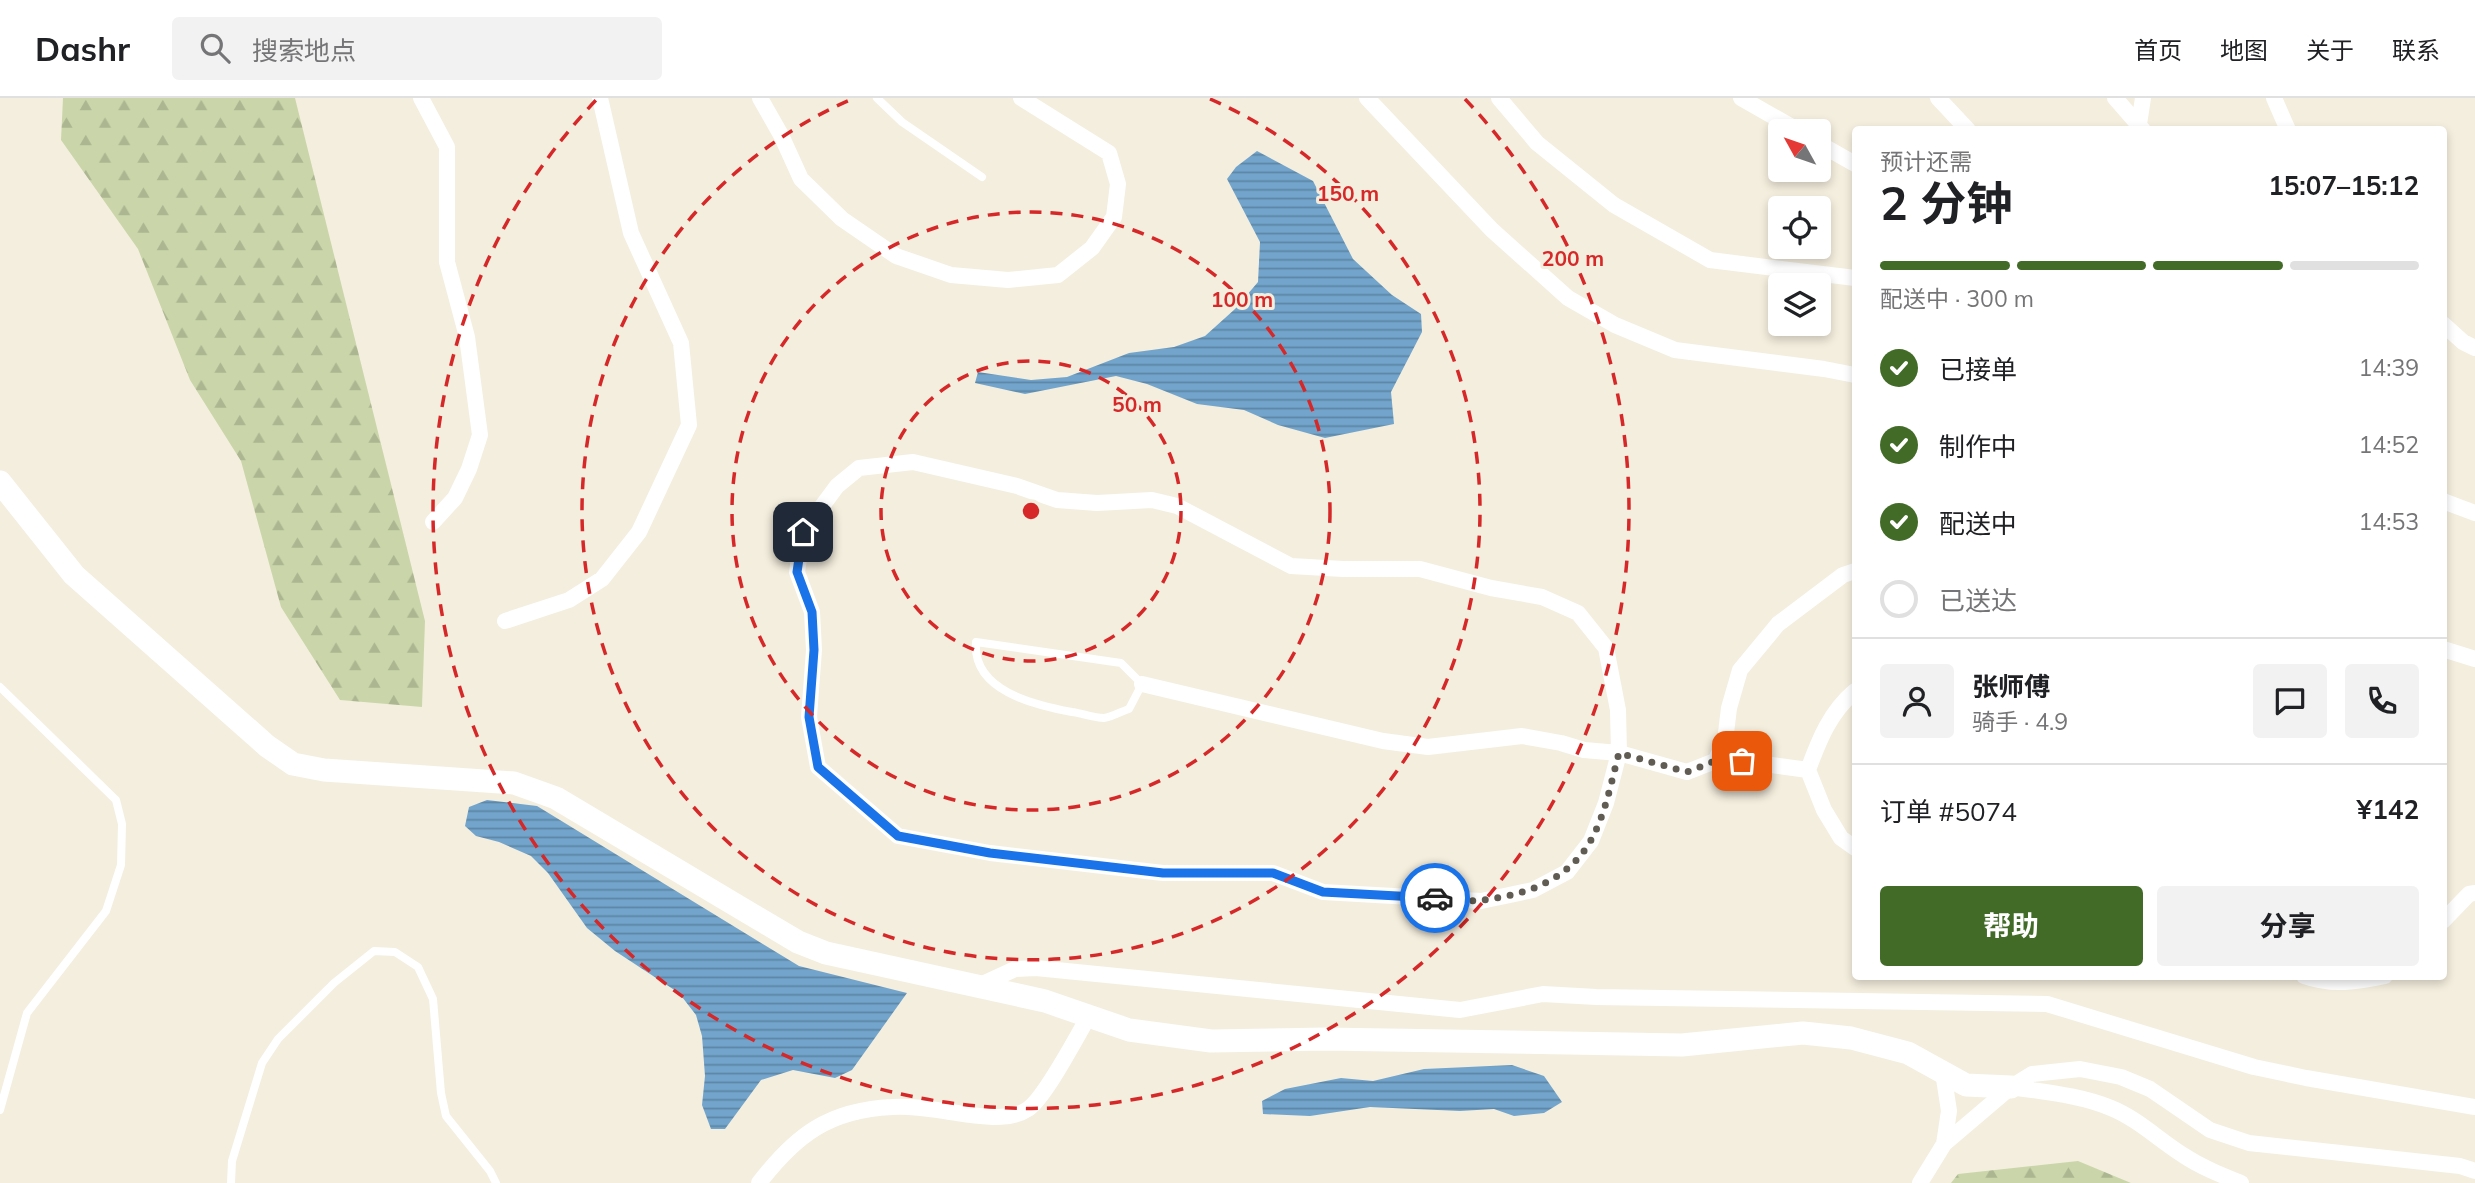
<!DOCTYPE html>
<html lang="zh">
<meta charset="utf-8">
<style>
body{margin:0;font-family:Mulish,"Noto Sans SC",sans-serif;background:#f2f2f2;color:#202124;height:100vh;display:flex;flex-direction:column;font-size:26px;white-space:nowrap}
*{box-sizing:border-box;margin:0}
p{font-size:23px;color:#757577}
.icon{flex:none;width:38px;height:38px;fill:none;stroke:currentColor;stroke-width:2;stroke-linecap:round;stroke-linejoin:round}
.map{position:relative;flex:1;overflow:hidden}
.sheet{position:absolute;left:1852px;top:28px;width:595px;height:854px;display:flex;flex-direction:column;background:#fff;border-radius:7px;box-shadow:0 4px 10px #0003}
.sheet>*{flex:none}
.needle{width:46px;rotate:310deg}
.controls{position:absolute;left:1768px;top:21px;display:grid;gap:14px}
.controls a{display:grid;place-items:center;width:63px;height:63px;border-radius:7px;background:#fff;box-shadow:0 4px 10px #0003;font-size:35px}
.pin{position:absolute;display:grid;place-items:center;width:60px;height:60px;color:#fff;margin:-30px;border-radius:14px;box-shadow:0 4px 10px #0006}
.courier{position:absolute;display:grid;place-items:center;width:70px;height:70px;margin:-35px;border:5px solid #1a73e8;border-radius:50%;background:#fff;color:#222;box-shadow:0 2px 9px #0007}
.headline em{font-style:normal;font-weight:700}
.headline div{display:flex;flex-direction:column-reverse}
.headline{display:flex;align-items:center;justify-content:space-between;height:119px;padding:0 28px}
h1{font-size:46px;font-weight:700;line-height:52px}
.bar{display:grid;grid-template-columns:repeat(4,1fr);gap:10px 7px;align-content:center;height:84px;padding:0 28px}
.bar i{height:9px;border-radius:5px;background:#e0e0e0}
.bar .current{background:#416b27}
.bar p{grid-column:span 4}
.line{display:flex;align-items:center;gap:18px;padding:0 28px;border-top:2px solid #e0e0e0}
.line div{flex:1}
.round{display:grid;place-items:center;flex:none;width:74px;height:74px;border-radius:7px;background:#f2f2f2}
ol{padding:0 28px;list-style:none}
li{display:flex;align-items:center;gap:21px;height:77px}
li p{margin-inline-start:auto}
li .icon{padding:7px;border-radius:50%;background:#416b27;color:#fff;stroke-width:4}
li:last-child{color:#757577}
li i{width:38px;height:38px;border:4px solid #e0e0e0;border-radius:50%}
.cta{display:flex;gap:14px;margin-top:auto;padding:14px 28px}
.cta a{flex:1;height:80px;border-radius:7px;background:#416b27;color:#fff;font-size:28px;font-weight:700;line-height:80px;text-align:center}
.cta a+a{background:#f2f2f2;color:#202124}
header{display:flex;align-items:center;gap:42px;box-sizing:border-box;height:98px;padding:0 35px;background:#fff;border-bottom:2px solid #e0e0e0}
header strong{font-size:33px}
nav{display:flex;gap:38px;margin-inline-start:auto;font-size:24px}
.search{width:490px;height:63px;background:#f2f2f2;display:flex;align-items:center;gap:18px;box-sizing:border-box;padding:0 24px;border-radius:7px;color:#757577;font-size:26px}
.map>svg:first-child{display:block}
.forest{fill:url(#forest-firs)}
.water{fill:url(#water-rules)}
.lines{fill:none;stroke-linecap:round;stroke-linejoin:round}
.lane{stroke:#fff;stroke-width:8}
.street{stroke:#fff;stroke-width:16}
.secondary{stroke:#fff;stroke-width:23}
.done{stroke:#605c53;stroke-width:7;stroke-dasharray:0 12.6}
.route{stroke:#1a73e8;stroke-width:9}
.ring{fill:none;stroke:#d62828;stroke-width:3.5;stroke-dasharray:12 9}
.centre{fill:#d62828;stroke:#f4eede;stroke-width:3.5}
.ring-label{font-size:21px;text-anchor:middle;font-weight:bold;fill:#d62828;stroke:#f4eede;stroke-width:6;stroke-linejoin:round;paint-order:stroke}
</style>
<header>
<strong>Dashr</strong>
<div class="search"><svg class="icon" aria-label="search" viewBox="0 0 24 24"><circle cx="10" cy="10" r="6"/><path d="M15 15l6 6"/></svg>搜索地点</div>
<nav><a>首页</a><a>地图</a><a>关于</a><a>联系</a></nav>
</header>
<div class="map">
<svg width="2475" height="1085" viewBox="0 0 2475 1085">
<defs>
<pattern id="forest-firs" width="22" height="20" patternUnits="userSpaceOnUse" patternTransform="scale(1.75)"><rect width="22" height="20" fill="#cad6aa"/><path d="M5 1l3.5 6h-7zM16 11l3.5 6h-7z" fill="#acb691"/></pattern>
<pattern id="water-rules" width="6" height="5" patternUnits="userSpaceOnUse" patternTransform="scale(1.75)"><rect width="6" height="5" fill="#73a5cc"/><path d="M0 2.5h6" fill="none" stroke="#5d85a4"/></pattern>
</defs>
<rect width="100%" height="100%" fill="#f4eede"/>
<!-- forest -->
<path class="forest" d="M63 0H295L425 523 422 609 340 602 281 509 241 363 190 282 138 151 61 42Z
M2078 1063 2131 1085H1951L1958 1076Z"/>
<!-- water -->
<path class="water" d="M1257 53 1313 83 1353 161 1392 197 1421 216 1422 234 1391 294 1394 326 1325 340 1278 327 1244 312 1197 306 1147 286 1116 278 1025 296 975 285 978 274 1031 282 1067 279 1129 255 1174 249 1205 238 1235 211 1258 184 1260 144 1227 81 1236 69Z
M487 702 537 708 799 868 907 895 852 972 835 980 793 972 761 982 725 1031H711L702 1007 705 978 702 938 696 917 679 895 615 853 587 830 548 775 531 758 499 744 476 738 465 728 469 709Z
M1512 967 1544 978 1562 1004 1544 1015 1514 1018 1494 1011 1460 1013 1370 1009 1310 1018 1263 1016 1262 1003 1285 991 1341 980 1373 983 1424 971Z"/>
<g class="lines">
<!-- lane -->
<path class="lane" d="M877 0 902 24 982 79
M976 544 1121 565 1142 586 1129 611C1122 613 1112 619 1104 620 1094 620 1081 615 1072 614 1035 607 972 593 976 544Z
M0 589 116 702 122 726 121 767 106 813 27 915 0 1012
M231 1085 232 1063 262 965 278 941 334 885 374 853 395 854 418 869 433 901 441 995 446 1018 490 1073 496 1085"/>
<!-- street -->
<path class="street" d="M421 0 447 49V164L467 239 480 337 469 371 455 400 433 424
M760 0 781 37 801 81 842 121 896 158 951 177 1008 182 1058 177 1092 150 1114 119 1118 86 1109 55 1021 0
M1367 0 1492 132 1568 200 1615 227 1675 252 1824 271 1855 277
M1499 0 1537 45 1614 107 1710 162 1855 180
M1741 0 1799 33
M1938 0 1968 32
M2115 0 2143 32
M2274 0 2288 32
M2139 26 2143 0
M1818 45 1855 66
M2443 226 2463 244 2475 250
M913 364 1017 388 1057 402 1097 405 1152 402 1177 408 1291 468 1343 471H1420L1491 490 1542 499 1578 515 1606 550 1618 612 1619 655 1606 705 1591 743 1567 774 1533 792 1481 803 1323 794 1273 775H1163L990 755 898 738 818 669 809 619 814 552 812 514 797 474 803 434 837 388 859 370Z
M2443 403 2475 415
M505 523 569 502 602 481 639 434 689 327 681 245 631 135 600 0
M2443 551 2475 561
M1142 586 1383 643 1428 649 1522 638 1561 645 1584 652 1619 655 1687 674 1715 663 1725 643 1729 610 1740 572 1778 526 1843 477 1855 473
M1855 593C1830 614 1819 642 1808 672L1824 712 1841 740 1855 750
M1715 663H1742L1808 672
M2443 823 2469 796 2475 795
M2304 878C2332 888 2358 884 2385 878
M978 888 1015 871 1036 870 1460 912 1543 896 1596 899 2047 906 2254 969 2306 980 2475 1009
M2011 989C2043 994 2080 997 2111 1010 2138 1021 2159 1042 2183 1057 2201 1069 2221 1077 2241 1085
M1944 1046 2011 989 2032 976 2080 971 2121 979 2150 991 2210 1032 2249 1045 2460 1068 2475 1073
M759 1085C796 1037 829 1012 892 1009 917 1007 946 1014 971 1017 989 1019 1012 1022 1028 1011 1045 1000 1077 938 1089 918
M1920 1085 1944 1046 1949 1013 1943 974"/>
<!-- secondary -->
<path class="secondary" d="M0 384 74 477 267 648 293 666 324 672 514 685 556 700 798 844 826 855 1045 903 1129 932 1211 943 1326 941 1682 947 1803 935 1851 940 1908 955 1966 987 2011 989"/>
</g>
<g class="lines">
<!-- done -->
<path class="done" d="M1435 800C1450 801 1468 804 1483 802 1526 797 1569 782 1591 742 1606 715 1611 684 1619 655L1687 674 1715 663H1742"/>
<!-- route -->
<path class="route" d="M803 434 797 474 812 514 814 552 809 619 818 669 898 738 990 755 1163 775H1273L1323 794 1435 800"/>
</g>
<!-- distance rings -->
<g class="ring">
<circle cx="1031" cy="413" r="150"/>
<circle cx="1031" cy="413" r="299"/>
<path d="M1210 1A449 449 0 1 1 852 1"/>
<path d="M1465 1A598 598 0 1 1 597 1"/>
</g>
<circle cx="1031" cy="413" r="10" class="centre"/>
<g class="ring-label">
<text x="1348" y="103">150 m</text>
<text x="1573" y="168">200 m</text>
<text x="1242" y="209">100 m</text>
<text x="1137" y="314">50 m</text>
</g>
</svg>
<div class="controls">
<a><svg class="needle" viewBox="-14 -14 28 28"><path d="M0-13l5 13h-10z" fill="#e53935"/><path d="M0 13l5-13h-10z" fill="#757577"/></svg></a>
<a><svg class="icon" aria-label="locate" viewBox="0 0 24 24"><circle cx="12" cy="12" r="6"/><path d="M12 2v4M12 18v4M2 12h4M18 12h4"/></svg></a>
<a><svg class="icon" aria-label="layers" viewBox="0 0 24 24"><path d="M12 4l9 5-9 5-9-5zM3 14l9 5 9-5"/></svg></a>
</div>
<div class="pin" style="left:1742px;top:663px;background:#ea580c"><svg class="icon" aria-label="bag" viewBox="0 0 24 24"><path d="M5 8h14l-1 12H6zM9 8a3 3 0 0 1 6 0"/></svg></div>
<div class="pin" style="left:803px;top:434px;background:#1f2937"><svg class="icon" aria-label="home" viewBox="0 0 24 24"><path d="M3 11l9-7 9 7M6 9v11h12V9"/></svg></div>
<div class="courier" style="left:1435px;top:800px"><svg class="icon" aria-label="car" viewBox="0 0 24 24"><path d="M5 17H2v-5l4-1 3-4h7l3 4 3 1v5h-3M9 17h6M6 11h13"/><circle cx="7" cy="17" r="2"/><circle cx="17" cy="17" r="2"/></svg></div>
<section class="sheet">
<div class="headline"><div><h1>2 分钟</h1><p>预计还需</p></div><em>15:07–15:12</em></div>
<div class="bar"><i class="current"></i><i class="current"></i><i class="current"></i><i></i><p>配送中 · 300 m</p></div>
<ol>
<li><svg class="icon" aria-label="check" viewBox="0 0 24 24"><path d="M5 12l5 5 9-10"/></svg>已接单<p>14:39</p></li>
<li><svg class="icon" aria-label="check" viewBox="0 0 24 24"><path d="M5 12l5 5 9-10"/></svg>制作中<p>14:52</p></li>
<li><svg class="icon" aria-label="check" viewBox="0 0 24 24"><path d="M5 12l5 5 9-10"/></svg>配送中<p>14:53</p></li>
<li><i></i>已送达</li>
</ol>
<div class="line" style="height:126px"><a class="round"><svg class="icon" aria-label="person" viewBox="0 0 24 24"><circle cx="12" cy="8" r="4"/><path d="M4 21q1-7 8-7t8 7"/></svg></a><div><b>张师傅</b><p>骑手 · 4.9</p></div><a class="round"><svg class="icon" aria-label="chat" viewBox="0 0 24 24"><path d="M4 5h16v11H9l-5 4z"/></svg></a><a class="round"><svg class="icon" aria-label="phone" viewBox="0 0 24 24"><path d="M5 4h4l2 5-3 2q2 4 5 5l2-3 5 2v4C11 20 4 13 5 4z"/></svg></a></div>
<div class="line" style="height:91px"><div>订单 #5074</div><b>¥142</b></div>
<div class="cta"><a>帮助</a><a>分享</a></div>
</section>
</div>
